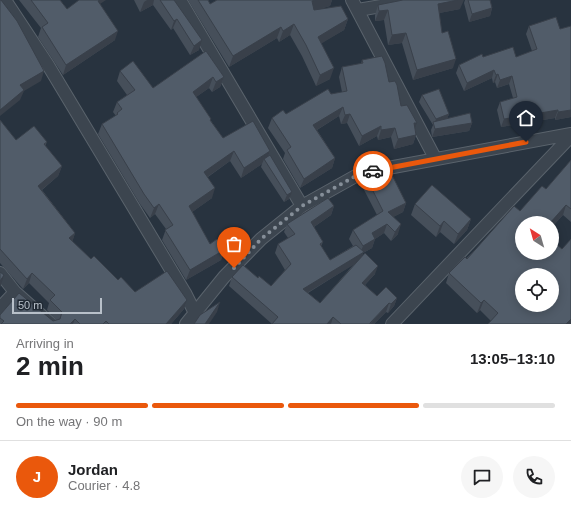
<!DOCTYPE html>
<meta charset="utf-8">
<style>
body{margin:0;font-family:Arial,sans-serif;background:#f6f6f6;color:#202124;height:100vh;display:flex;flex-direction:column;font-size:15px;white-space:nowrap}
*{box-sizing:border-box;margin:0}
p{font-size:13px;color:#757577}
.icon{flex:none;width:22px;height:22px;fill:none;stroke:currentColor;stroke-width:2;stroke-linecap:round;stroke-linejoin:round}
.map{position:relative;height:324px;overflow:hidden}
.drawer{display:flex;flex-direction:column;background:#fff;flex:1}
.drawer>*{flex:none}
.needle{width:26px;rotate:323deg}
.fabs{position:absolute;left:515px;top:216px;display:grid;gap:8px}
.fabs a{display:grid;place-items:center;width:44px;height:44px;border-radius:50%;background:#fff;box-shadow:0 2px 10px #0003;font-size:20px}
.scale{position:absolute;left:12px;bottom:10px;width:90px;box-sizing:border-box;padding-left:4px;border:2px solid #b8c0c9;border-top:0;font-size:11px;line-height:14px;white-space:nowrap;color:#b8c0c9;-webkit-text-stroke:3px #212a34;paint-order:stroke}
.pin{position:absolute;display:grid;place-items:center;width:34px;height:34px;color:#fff;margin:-41px -17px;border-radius:50% 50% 50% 0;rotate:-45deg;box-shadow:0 0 4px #0007}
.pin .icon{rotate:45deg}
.courier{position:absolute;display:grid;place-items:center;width:40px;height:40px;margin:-20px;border:3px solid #ea580c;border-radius:50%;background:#fff;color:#222;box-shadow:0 1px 5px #0007}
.summary em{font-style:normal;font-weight:700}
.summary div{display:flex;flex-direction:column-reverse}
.summary{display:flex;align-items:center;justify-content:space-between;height:68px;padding:0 16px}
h1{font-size:26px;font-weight:700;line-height:30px}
.bar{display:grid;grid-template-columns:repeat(4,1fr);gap:6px 4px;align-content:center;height:48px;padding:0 16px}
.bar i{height:5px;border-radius:3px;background:#e0e0e0}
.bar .active{background:#ea580c}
.bar p{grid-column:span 4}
.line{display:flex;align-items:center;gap:10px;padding:0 16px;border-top:1px solid #e0e0e0}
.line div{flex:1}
.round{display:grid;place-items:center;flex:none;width:42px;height:42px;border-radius:21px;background:#f6f6f6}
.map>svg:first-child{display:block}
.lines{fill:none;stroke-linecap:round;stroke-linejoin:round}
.street-casing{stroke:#5a636c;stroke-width:14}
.street{stroke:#3c454f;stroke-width:12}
.wall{fill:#464f5a;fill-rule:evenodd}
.shaded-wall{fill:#39404a}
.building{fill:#515c69;stroke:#39404a;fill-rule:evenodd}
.done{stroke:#868f99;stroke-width:4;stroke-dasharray:0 7.2}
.route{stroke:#ea580c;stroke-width:5}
</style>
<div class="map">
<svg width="571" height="324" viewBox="0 0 571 324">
<rect width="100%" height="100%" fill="#28333f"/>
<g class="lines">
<defs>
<path id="street" d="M5 0 48 65 185 293 195 313
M180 0 302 206
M352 0 435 158
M358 10 415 0
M0 273 15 292 51 324
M0 308 15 292
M186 324 224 277 261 239 302 206 361 173 571 134
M392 324 571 136"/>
</defs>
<!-- street casing -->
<use href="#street" class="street-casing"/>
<!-- street -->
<use href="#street" class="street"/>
</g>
<!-- wall -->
<path class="wall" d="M19 0H60L67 9 100 4 115 40 63 75 38 37 41 28Z
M134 0H174L199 50 190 55 173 28 171 30 153 5 140 12Z
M188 0H208L210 4 217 0H332L330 6 316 10 348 19 344 30 321 43 330 79 316 86 302 56 290 35 279 42 277 38 229 67Z
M465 0H490L492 8 490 16 469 22 464 3Z
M378 5 460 9 439 13 442 33 453 68 413 80 402 43 388 45 384 20 375 21V15Z
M529 26 560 29 571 26V117L555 120V118L501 127 497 110 500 102 513 98 509 84 497 88 495 82 493 83 492 78 464 91 456 73 459 65 483 57H516L532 51 526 34Z
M206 51 224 77 220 87 212 92 209 88 196 97 211 119V121L223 138 270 151 268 156 289 199 284 202 261 167 262 164 241 178 230 161 208 177 212 198 192 212 210 244 224 250 221 260 186 280 162 240 166 229 155 214 150 218 140 204 98 134 102 124 116 116 113 112 117 102 127 95 117 81 120 71 153 88Z
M362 60 389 82 401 106 415 128 416 135 413 144 394 149 391 137 378 140 377 136 359 146 347 123 341 124 339 116 317 130 335 158 332 168 300 188 283 159 285 153 268 128 272 118 286 114 342 92 339 77 342 67 361 64Z
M422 95 449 114 447 119 472 123 469 131 432 137 431 130 433 125 419 102Z
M0 120 16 140 47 142 45 146 62 166 58 176 42 190 75 233 72 242 91 259 118 280 135 292 187 300 184 309 171 324H0V315L53 321 56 320 47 310 49 303 29 283 23 289 0 263Z
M571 160V222L563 215 552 227V223H522L571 324 491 321 480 310 477 313 446 283 449 273 546 189Z
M365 175 406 203 403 212 393 217 398 234 391 241 384 233 375 239 372 248 363 253 362 256 375 274 365 285 377 296 397 298 394 306 388 313 386 312 374 324H272L229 286 232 277 258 278 271 286 285 270 275 253 278 244 288 238 284 232 287 224 334 206 331 215 314 227 323 242 321 246 330 260 353 246 349 239 353 230 377 215 361 184ZM354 264 320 303 308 293Z
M415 204 471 219 467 230 454 244 440 232 436 237 411 215Z"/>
<!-- shaded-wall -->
<path class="shaded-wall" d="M98 0H106L100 4Z
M147 0H154L153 5 140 12 144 2Z
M316 0H332L330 6 308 12 312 1Z
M458 0H464L460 9 435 14 438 4Z
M492 8 490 16 469 22 472 14Z
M388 10 384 20 375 21 379 11Z
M177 19 173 28 171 30 174 21Z
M348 19 344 30 314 48 318 37Z
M294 24 290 35 279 42 283 31Z
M281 27 277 38 229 67 233 56Z
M118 31 115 40 63 75 66 65Z
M406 33 402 43 388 45 392 35Z
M202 40 199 50 190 55 194 46Z
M456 59 453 68 413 80 417 70Z
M334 68 330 79 316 86 320 75Z
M494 70 492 78 464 91 467 83Z
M44 71 41 81 24 91 20 100 0 116V110L20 85Z
M498 74 495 82 493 83 496 75Z
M512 76 509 84 497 88 500 80Z
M213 77 209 88 189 102 193 92Z
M224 77 220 87 212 92 216 82Z
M343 107 339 116 310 134 313 125Z
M558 110 555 118 501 127 504 119Z
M571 110V117L555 120 558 112Z
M350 114 347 123 341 124 345 115Z
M449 114 446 122 434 125 436 119Z
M414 123H417L413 132Z
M472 123 469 131 432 137 435 129Z
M381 126 377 136 359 146 362 136Z
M395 128 391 137 378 140 381 130Z
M416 135 413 144 394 149 398 139Z
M234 151 230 161 200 182 204 172Z
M270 151 266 162 264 159 262 164 241 178 244 168Z
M335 158 332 168 300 188 304 179Z
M62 166 58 176 34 196 38 186Z
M215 188 212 198 185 217 189 206Z
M292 192 289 199 284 202 287 195Z
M406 203 403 212 385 221 388 212Z
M159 204 155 214 150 218 154 208Z
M566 205 563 215 552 227V223H550Z
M334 206 331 215 308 231 311 222Z
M471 219 467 230 454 244 458 234Z
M444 221 440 232 436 237 440 226Z
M387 224 384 233 369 243 372 233Z
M401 224 398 234 391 241 395 232Z
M75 233 72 243 69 238Z
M375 239 372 248 363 253 360 261 300 297 303 289 360 254 363 246Z
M224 250 221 260 186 280 190 270Z
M378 266 375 274 359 291 362 283Z
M32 273 29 283 23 289 27 279Z
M4 275 0 288V281Z
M397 298 394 306 388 313 391 304Z
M187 300 184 309 171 324H166Z
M484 300 480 310 477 313 481 303Z
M220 302 217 312 209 324H205Z
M389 303 386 312 374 324H370Z
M333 317 331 324H327Z
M75 319 73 324H70Z
M571 319V324H566Z"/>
<!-- building -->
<path class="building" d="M0 0H1L17 21 44 71 20 85 24 90 0 110Z
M31 0H60L67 9 79 0H100L98 1 118 31 66 65 42 27 48 23Z
M160 0H174L202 40 194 46 177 19 174 21Z
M198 0H208L210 4 217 0H316L312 1 314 10 341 6 348 19 318 37 334 68 320 75 306 45 294 24 283 31 281 27 233 56Z
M403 0H458L438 4 442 33 448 31 456 59 417 70 406 33 392 35 388 10 379 11 378 5Z
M468 0H490L492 8 472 14Z
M556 17 560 29 571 26V110L558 112V110L504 119 500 102 517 97 512 76 500 80 498 74 496 75 494 70 467 83 459 65 482 54 483 57 513 47 516 57 537 49 529 26Z
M206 51 224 77 216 82 213 77 193 92 211 119 210 120 223 138 253 121 270 151 244 168 234 151 204 172 215 188 189 206 210 244 217 239 224 250 190 270 165 230 173 225 159 204 154 208 144 194 102 124 118 114 117 113 122 109 117 102 135 90 120 71 133 61 153 88Z
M382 56 385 63 389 82 395 81 397 85 401 106 407 105 417 123H414L416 135 398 139 395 128 381 130V126L362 136 350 114 345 115 343 107 313 125 335 158 304 179 287 150 291 147 272 118 283 110 286 114 328 89 331 94 347 91 342 67 363 63 362 60Z
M439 89 449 114 436 119 422 95Z
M470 113 472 123 435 129 433 122Z
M0 120 16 140 34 126 47 142 44 144 62 166 38 186 75 233 69 238 91 259 94 256 118 280 121 277 135 292 167 271 187 300 166 324H109L106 321 103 324H80L75 319 70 324H1L4 321 0 318V315L19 293 53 321 60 319 62 312 50 300 55 295 32 273 27 279 0 249Z
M270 155 292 192 287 195 264 159Z
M571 160V209L566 205 550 223H522V253H552V241L562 249 571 239V319L566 324H488L498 313 484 300 481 303 449 273 465 257 467 259 514 206 520 211 542 186 546 189ZM522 275H552V305H522Z
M388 167 406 203 388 212 401 224 395 232 387 224 372 233 375 239 363 246 353 230 383 211 365 175 375 169Z
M432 185 471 219 458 234 444 221 440 226 415 204Z
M328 198 334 206 311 222 323 242 320 244 330 260 356 245 364 252 303 289 320 303 365 253 378 266 362 283 377 296 386 287 397 298 391 304 389 303 370 323V324H341L333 317 327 324H272L278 317 232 277 243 265 258 278 259 276 271 286 291 264 278 244 295 234 287 224Z
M0 272 4 275 0 281Z
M220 302 205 324H194L200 315Z"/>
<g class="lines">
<!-- done -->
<path class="done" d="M234 268 261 239 302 206 361 173 373 171"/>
<!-- route -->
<path class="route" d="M373 171 526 142"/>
</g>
</svg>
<div class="fabs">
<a><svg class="needle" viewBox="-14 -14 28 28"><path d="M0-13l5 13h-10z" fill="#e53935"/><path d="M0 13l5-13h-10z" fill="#757577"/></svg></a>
<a><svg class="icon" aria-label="locate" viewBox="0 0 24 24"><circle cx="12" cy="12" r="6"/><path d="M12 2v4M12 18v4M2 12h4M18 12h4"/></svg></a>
</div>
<div class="scale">50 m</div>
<div class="pin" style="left:234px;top:268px;background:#ea580c"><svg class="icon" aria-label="bag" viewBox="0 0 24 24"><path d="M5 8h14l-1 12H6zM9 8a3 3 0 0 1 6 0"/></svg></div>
<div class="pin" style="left:526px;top:142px;background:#1f2937"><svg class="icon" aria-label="home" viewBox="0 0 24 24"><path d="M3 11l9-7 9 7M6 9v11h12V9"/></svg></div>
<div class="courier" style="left:373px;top:171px"><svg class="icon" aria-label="car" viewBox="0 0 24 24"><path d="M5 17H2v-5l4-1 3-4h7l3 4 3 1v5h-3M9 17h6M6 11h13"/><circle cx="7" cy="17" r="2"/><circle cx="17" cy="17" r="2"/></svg></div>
</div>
<section class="drawer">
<div class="summary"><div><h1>2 min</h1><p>Arriving in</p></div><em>13:05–13:10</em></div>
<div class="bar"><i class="active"></i><i class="active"></i><i class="active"></i><i></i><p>On the way · 90 m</p></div>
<div class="line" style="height:72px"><b class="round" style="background:#ea580c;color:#fff">J</b><div><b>Jordan</b><p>Courier · 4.8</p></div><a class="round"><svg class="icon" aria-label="chat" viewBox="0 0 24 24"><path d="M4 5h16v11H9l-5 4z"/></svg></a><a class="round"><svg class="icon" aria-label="phone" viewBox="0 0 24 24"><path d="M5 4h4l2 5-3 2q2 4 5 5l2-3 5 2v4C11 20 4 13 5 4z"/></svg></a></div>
</section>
